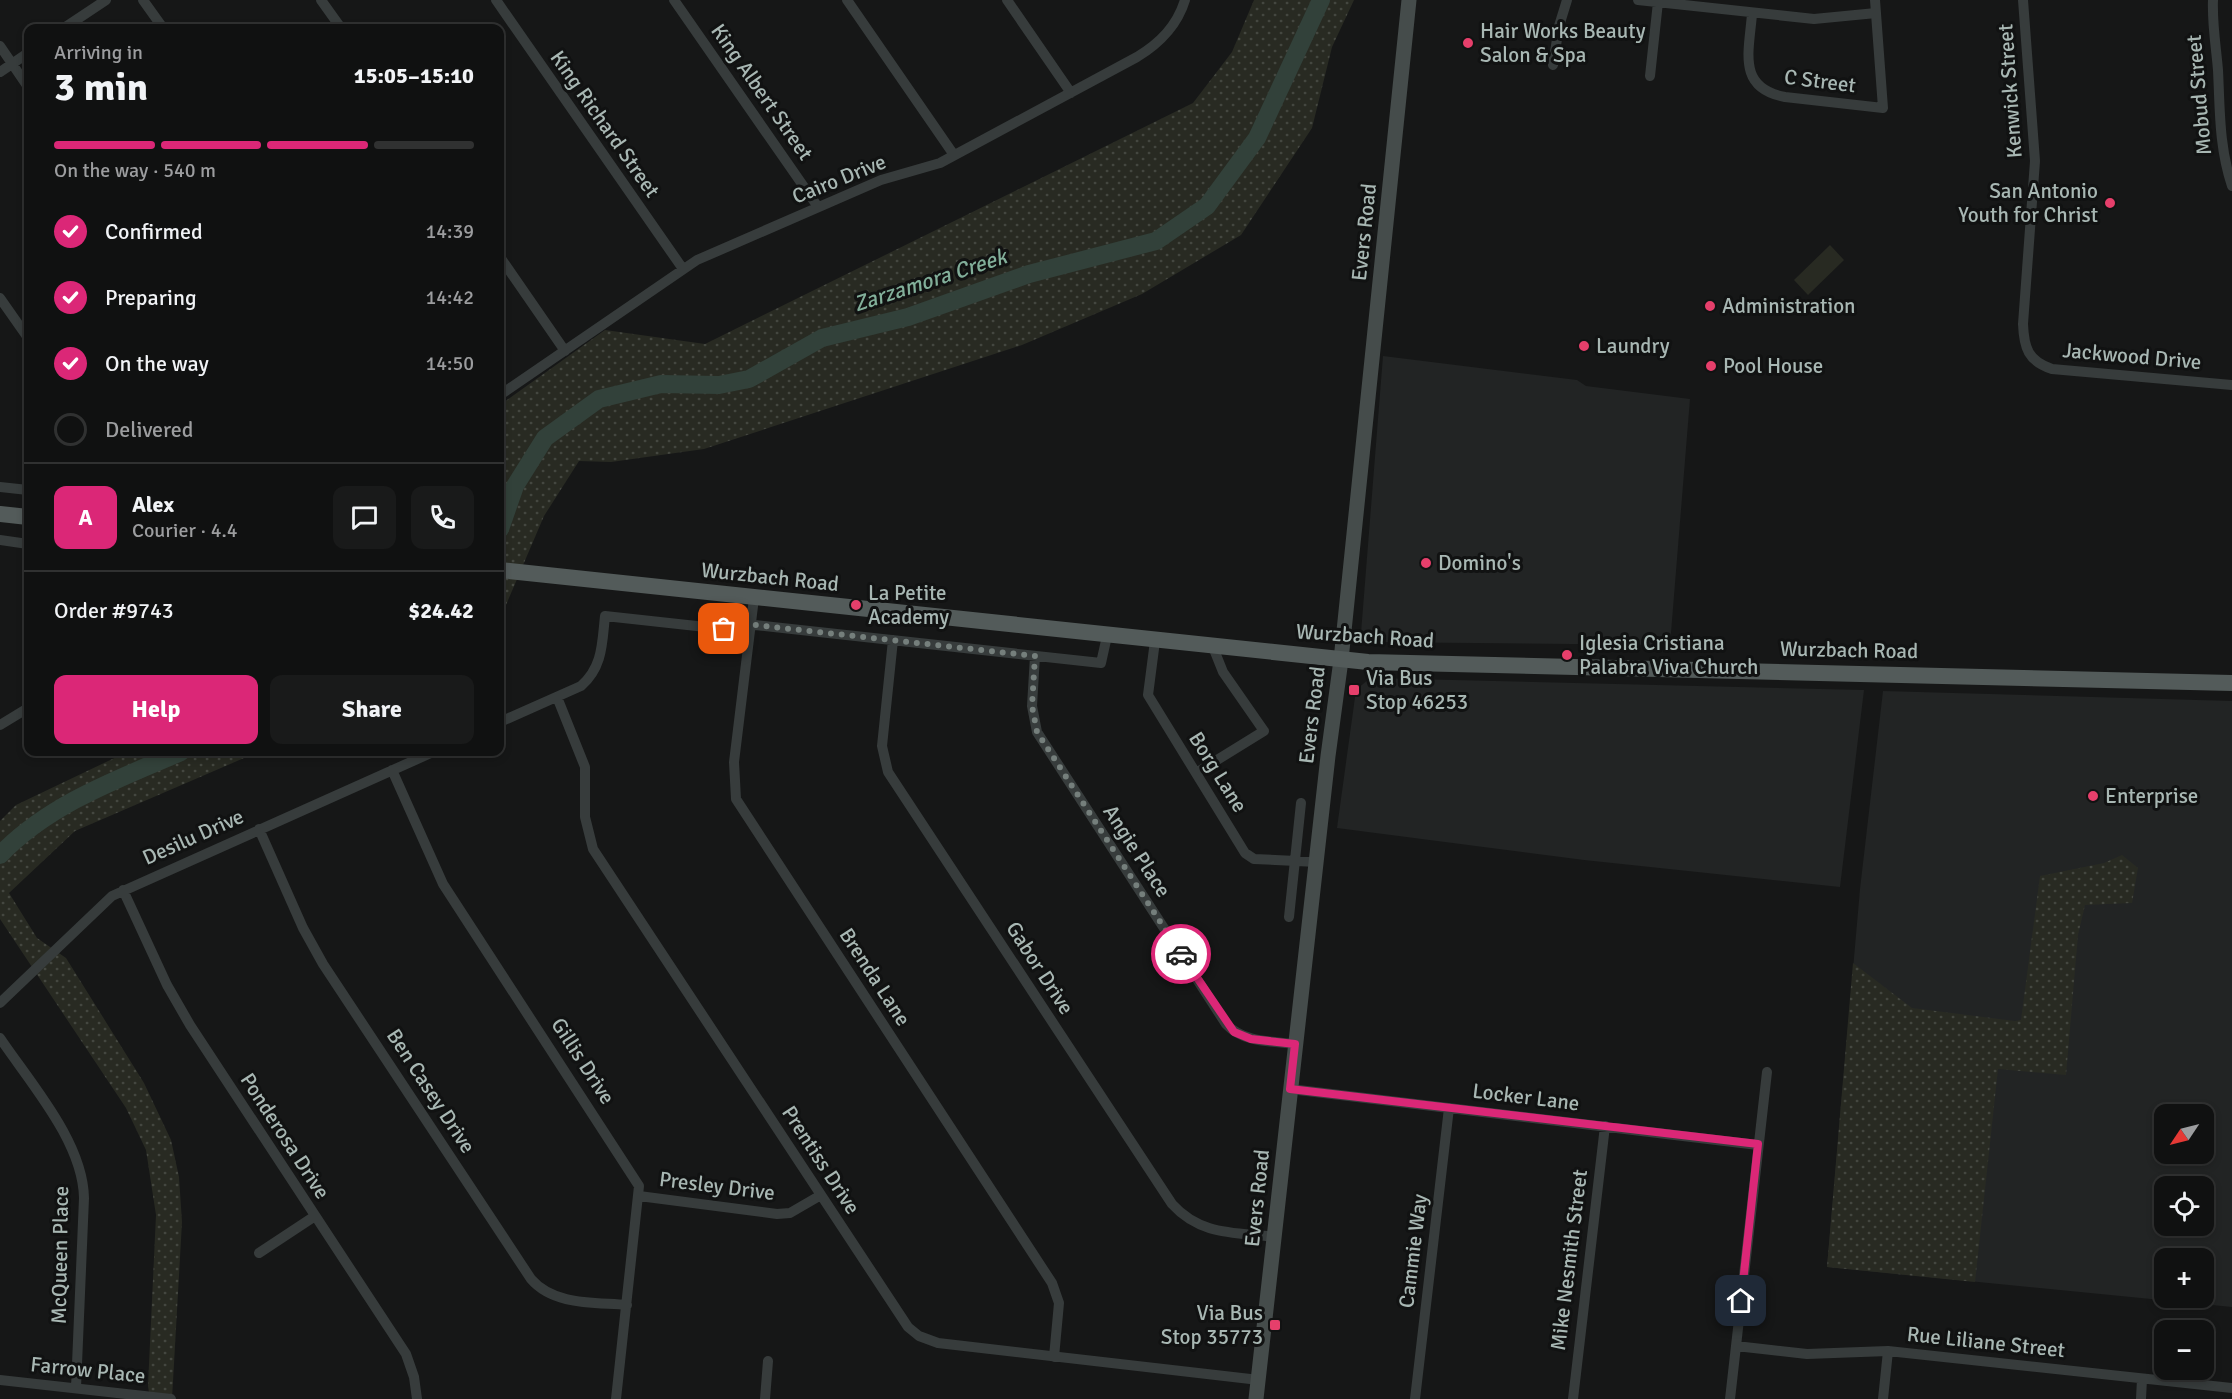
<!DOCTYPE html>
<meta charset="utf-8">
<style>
body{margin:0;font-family:Signika,sans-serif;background:#191a1a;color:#f1f3f6;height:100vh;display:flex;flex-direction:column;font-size:22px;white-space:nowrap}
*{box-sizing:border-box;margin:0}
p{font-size:20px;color:#9c9d9f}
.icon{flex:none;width:33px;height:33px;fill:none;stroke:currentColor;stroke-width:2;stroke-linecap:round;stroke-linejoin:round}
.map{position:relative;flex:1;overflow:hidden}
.side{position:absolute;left:24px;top:24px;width:480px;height:732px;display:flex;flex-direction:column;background:#101111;border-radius:12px;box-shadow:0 3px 9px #0003,0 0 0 2px #303131}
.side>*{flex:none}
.needle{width:39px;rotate:235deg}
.tools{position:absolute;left:2154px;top:1104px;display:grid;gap:12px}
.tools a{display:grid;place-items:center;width:60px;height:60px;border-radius:12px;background:#101111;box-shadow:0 3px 9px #0003,0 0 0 2px #303131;font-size:30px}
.pin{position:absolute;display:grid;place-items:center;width:51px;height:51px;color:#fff;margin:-26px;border-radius:12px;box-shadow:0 3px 9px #0006}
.courier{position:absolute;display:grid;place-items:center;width:60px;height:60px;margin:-30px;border:4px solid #db2777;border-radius:50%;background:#fff;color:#222;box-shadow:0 2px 8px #0007}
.head em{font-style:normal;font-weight:700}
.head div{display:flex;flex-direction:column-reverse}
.head{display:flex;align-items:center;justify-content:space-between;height:102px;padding:0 30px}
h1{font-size:39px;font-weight:700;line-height:45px}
.bar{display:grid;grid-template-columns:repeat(4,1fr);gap:9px 6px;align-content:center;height:72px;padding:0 30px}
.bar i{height:8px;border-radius:4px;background:#303131}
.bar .selected{background:#db2777}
.bar p{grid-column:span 4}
.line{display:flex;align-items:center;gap:15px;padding:0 30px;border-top:2px solid #303131}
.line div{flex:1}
.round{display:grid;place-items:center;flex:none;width:63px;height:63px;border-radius:12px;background:#191a1a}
ol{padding:0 30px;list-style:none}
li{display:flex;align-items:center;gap:18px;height:66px}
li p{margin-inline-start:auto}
li .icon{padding:6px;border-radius:50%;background:#db2777;color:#fff;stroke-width:4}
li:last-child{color:#9c9d9f}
li i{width:33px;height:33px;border:3px solid #303131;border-radius:50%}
.button{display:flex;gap:12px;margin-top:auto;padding:12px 30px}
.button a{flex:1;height:69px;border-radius:12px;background:#db2777;color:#fff;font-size:24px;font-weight:700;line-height:69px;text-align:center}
.button a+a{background:#191a1a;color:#f1f3f6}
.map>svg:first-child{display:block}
.built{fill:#222424;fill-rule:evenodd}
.green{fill:url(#green-dots)}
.pitch{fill:#282a22}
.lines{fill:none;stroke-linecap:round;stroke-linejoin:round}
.river{stroke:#32413a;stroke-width:18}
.street{stroke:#373c3c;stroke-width:10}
.secondary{stroke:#454c4b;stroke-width:15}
.primary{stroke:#535b5a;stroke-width:16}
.done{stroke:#757f7c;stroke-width:6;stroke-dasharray:0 10.8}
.route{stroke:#db2777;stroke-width:8}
.poi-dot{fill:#e63f6b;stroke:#111212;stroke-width:2}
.labels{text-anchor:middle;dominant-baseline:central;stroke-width:6;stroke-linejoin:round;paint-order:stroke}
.poi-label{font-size:21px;fill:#a8b7b3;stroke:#111212;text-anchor:start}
.street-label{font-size:21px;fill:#a8b7b3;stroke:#111212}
.water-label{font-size:22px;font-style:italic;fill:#82af9a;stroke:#111212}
</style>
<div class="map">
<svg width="2232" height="1399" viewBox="0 0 2232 1399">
<defs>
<pattern id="green-dots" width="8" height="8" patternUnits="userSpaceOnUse" patternTransform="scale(1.5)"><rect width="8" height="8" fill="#282a22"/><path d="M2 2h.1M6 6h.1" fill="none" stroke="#444740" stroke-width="1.8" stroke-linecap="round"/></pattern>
</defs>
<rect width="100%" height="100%" fill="#161717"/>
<!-- built -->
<path class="built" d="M1383 356 1577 380 1586 386 1690 399 1670 645 1367 642 1361 633Z
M1370 678 1864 690 1840 887 1584 860 1337 828 1356 690Z
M1883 691 2232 701V1307L1827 1267 1860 889ZM2164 1114H2204V1154H2164ZM2164 1186H2204V1226H2164ZM2164 1258H2204V1298H2164Z"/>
<!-- green -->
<path class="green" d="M1254 0H1354L1332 47 1312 128 1241 235 1142 294 1022 345 704 449 611 462 579 461 544 516 500 619V405L605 330 705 344 1193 103 1232 52Z
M127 752H258L75 831 9 893 37 938 66 958 144 1083 171 1140 179 1177 182 1222 172 1399H150L148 1386 156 1215 146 1150 126 1108 0 919V821L16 805Z
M2122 855 2138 868 2132 903 2085 905 2078 935 2066 1075 1998 1069 1975 1282 1827 1267 1853 963 1912 1008 2015 1021 2021 1020 2040 876 2104 863Z"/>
<!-- pitch -->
<path class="pitch" d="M1830 245 1844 260 1808 295 1794 280Z"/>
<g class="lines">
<!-- river -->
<path class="river" d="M500 529 515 486 545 438 599 399 661 384 719 385 749 379 822 338 908 317 1029 274 1156 241 1207 206 1257 138 1321 0
M0 855C49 804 118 779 181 752"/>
<!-- street -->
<path class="street" d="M143 0 163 28
M321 0 341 28
M496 0 683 269
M674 0 818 207
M847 0 954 155
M1007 0 1071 93
M1638 0 1814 19 1876 13
M2023 0 2035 161 2023 324C2024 348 2028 361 2052 369L2232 385
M2213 0C2212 24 2216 46 2218 70 2220 110 2219 147 2232 186
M1752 14C1749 52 1737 88 1785 97L1883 108 1875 0
M64 28 106 0
M0 46 28 87
M1553 65 1559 26 1567 0
M0 72 28 53
M1650 76 1658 2
M500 257 565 351
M0 298 28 338
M500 395 697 260 881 180 940 163 1137 57C1160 43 1177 26 1185 0
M0 487 28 490
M0 540 28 544
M754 598 734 762 736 799 1052 1283 1059 1303 1054 1357
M893 640 882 746 888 772 1172 1204C1201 1236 1235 1232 1275 1237
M1155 641 1148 695 1245 853 1254 859 1317 862
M1035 656 1032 706 1037 732 1226 1024C1244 1043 1271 1041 1295 1044
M557 697 585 767V817L593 849 908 1327 919 1336 938 1343 1259 1380
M500 722 581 686C603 667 602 643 605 616L724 629H742L755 625 1101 663 1107 636
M0 725 28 708
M392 770 443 884 639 1186 616 1399
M1196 773 1264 731 1223 672 1213 647
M259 829 303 928 323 964 531 1279C554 1306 596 1302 627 1305
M123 890 167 985 190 1025 406 1354 414 1377 417 1399
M1289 917 1301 803
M0 1003 112 896 433 752
M0 1038C31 1084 83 1142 84 1198L76 1388
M1290 1089 1758 1145
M639 1196 777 1214 790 1213 821 1195
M259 1253 315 1216
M1736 1346 1807 1354 1888 1351 2232 1388
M0 1380 171 1399
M765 1399 768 1361
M1415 1399 1449 1108
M1573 1399 1605 1126
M1730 1399 1767 1072
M1883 1399 1888 1351
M2141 1399 2142 1379"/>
<!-- secondary -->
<path class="secondary" d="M1256 1399 1328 756 1341 660 1409 0"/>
<!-- primary -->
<path class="primary" d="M0 514 28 517
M500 570 1368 662 2232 683"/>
</g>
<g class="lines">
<!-- done -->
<path class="done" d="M724 629H742L755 625 1035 656 1032 706 1037 732 1181 954"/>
<!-- route -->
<path class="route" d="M1181 954 1234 1032 1251 1039 1295 1044 1290 1089 1758 1144 1741 1301"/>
</g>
<!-- markers -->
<g class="poi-dot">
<circle cx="1468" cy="43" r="6"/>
<circle cx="2110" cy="203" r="6"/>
<circle cx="1710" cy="306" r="6"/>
<circle cx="1584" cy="346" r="6"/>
<circle cx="1711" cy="366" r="6"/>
<circle cx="1426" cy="563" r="6"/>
<circle cx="856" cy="605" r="6"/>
<circle cx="1567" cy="655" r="6"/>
<rect x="1348" y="684" width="12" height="12" rx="3"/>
<circle cx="2093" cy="796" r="6"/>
<rect x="1269" y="1319" width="12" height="12" rx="3"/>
</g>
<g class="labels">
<!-- poi labels -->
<g class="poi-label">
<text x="1480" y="31">Hair Works Beauty<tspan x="1480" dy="24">Salon &amp; Spa</tspan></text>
<text x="2098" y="191" text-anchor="end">San Antonio<tspan x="2098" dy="24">Youth for Christ</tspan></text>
<text x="1722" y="306">Administration</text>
<text x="1596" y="346">Laundry</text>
<text x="1723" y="366">Pool House</text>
<text x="1438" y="563">Domino's</text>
<text x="868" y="593">La Petite<tspan x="868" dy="24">Academy</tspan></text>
<text x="1579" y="643">Iglesia Cristiana<tspan x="1579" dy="24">Palabra Viva Church</tspan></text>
<text x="1366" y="678">Via Bus<tspan x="1366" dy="24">Stop 46253</tspan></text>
<text x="2105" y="796">Enterprise</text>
<text x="1263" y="1313" text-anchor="end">Via Bus<tspan x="1263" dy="24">Stop 35773</tspan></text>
</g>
<!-- street labels -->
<g class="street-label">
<text transform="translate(1820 81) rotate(7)">C Street</text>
<text transform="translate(2010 91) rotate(-94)">Kenwick Street</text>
<text transform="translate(762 92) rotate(55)">King Albert Street</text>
<text transform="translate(2199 95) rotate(-95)">Mobud Street</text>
<text transform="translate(605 124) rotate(55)">King Richard Street</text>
<text transform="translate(839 179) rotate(-22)">Cairo Drive</text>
<text transform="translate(1364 232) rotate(-84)">Evers Road</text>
<text transform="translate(2132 356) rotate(5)">Jackwood Drive</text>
<text transform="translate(770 577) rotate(6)">Wurzbach Road</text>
<text transform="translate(1365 636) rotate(4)">Wurzbach Road</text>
<text transform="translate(1849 650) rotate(1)">Wurzbach Road</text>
<text transform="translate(1312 715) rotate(-83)">Evers Road</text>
<text transform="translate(1218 772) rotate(58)">Borg Lane</text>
<text transform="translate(193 837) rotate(-24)">Desilu Drive</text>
<text transform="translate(1137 851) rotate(57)">Angie Place</text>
<text transform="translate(1040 968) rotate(57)">Gabor Drive</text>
<text transform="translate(875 977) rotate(57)">Brenda Lane</text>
<text transform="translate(583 1061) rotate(57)">Gillis Drive</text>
<text transform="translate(431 1091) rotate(57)">Ben Casey Drive</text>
<text transform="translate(1526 1097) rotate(7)">Locker Lane</text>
<text transform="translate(285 1136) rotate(57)">Ponderosa Drive</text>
<text transform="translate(821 1160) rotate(57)">Prentiss Drive</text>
<text transform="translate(717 1186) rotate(7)">Presley Drive</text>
<text transform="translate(1257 1198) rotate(-84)">Evers Road</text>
<text transform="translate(1413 1251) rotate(-83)">Cammie Way</text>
<text transform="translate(60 1255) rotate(-89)">McQueen Place</text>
<text transform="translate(1569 1260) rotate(-83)">Mike Nesmith Street</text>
<text transform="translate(1986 1342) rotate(6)">Rue Liliane Street</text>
<text transform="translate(88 1370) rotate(6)">Farrow Place</text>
</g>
<!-- water labels -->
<g class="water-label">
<text transform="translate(930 280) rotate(-18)">Zarzamora Creek</text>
</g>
</g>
</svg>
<div class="tools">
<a><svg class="needle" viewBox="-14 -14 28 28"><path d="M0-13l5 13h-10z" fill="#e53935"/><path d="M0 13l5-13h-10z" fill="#9c9d9f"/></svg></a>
<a><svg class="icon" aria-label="locate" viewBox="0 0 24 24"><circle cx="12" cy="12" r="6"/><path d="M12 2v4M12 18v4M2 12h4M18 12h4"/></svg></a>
<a>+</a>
<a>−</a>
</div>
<div class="pin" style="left:724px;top:629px;background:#ea580c"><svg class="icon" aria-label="bag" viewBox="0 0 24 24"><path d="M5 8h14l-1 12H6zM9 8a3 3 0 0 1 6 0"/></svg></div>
<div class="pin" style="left:1741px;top:1301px;background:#1f2937"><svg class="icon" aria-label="home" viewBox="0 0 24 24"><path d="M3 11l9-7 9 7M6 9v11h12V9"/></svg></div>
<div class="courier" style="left:1181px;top:954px"><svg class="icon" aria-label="car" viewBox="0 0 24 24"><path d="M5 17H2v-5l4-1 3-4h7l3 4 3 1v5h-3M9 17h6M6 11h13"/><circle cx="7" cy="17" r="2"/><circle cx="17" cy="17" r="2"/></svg></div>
<section class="side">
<div class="head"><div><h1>3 min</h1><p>Arriving in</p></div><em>15:05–15:10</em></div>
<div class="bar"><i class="selected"></i><i class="selected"></i><i class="selected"></i><i></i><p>On the way · 540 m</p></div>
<ol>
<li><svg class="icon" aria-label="check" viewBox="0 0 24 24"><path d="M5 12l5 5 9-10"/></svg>Confirmed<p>14:39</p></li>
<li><svg class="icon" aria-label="check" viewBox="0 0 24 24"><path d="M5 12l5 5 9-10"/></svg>Preparing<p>14:42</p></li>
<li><svg class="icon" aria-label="check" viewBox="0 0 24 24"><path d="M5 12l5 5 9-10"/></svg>On the way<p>14:50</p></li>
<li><i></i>Delivered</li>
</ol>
<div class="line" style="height:108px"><b class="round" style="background:#db2777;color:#fff">A</b><div><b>Alex</b><p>Courier · 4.4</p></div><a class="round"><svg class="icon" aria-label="chat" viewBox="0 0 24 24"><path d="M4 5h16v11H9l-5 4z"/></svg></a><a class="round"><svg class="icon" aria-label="phone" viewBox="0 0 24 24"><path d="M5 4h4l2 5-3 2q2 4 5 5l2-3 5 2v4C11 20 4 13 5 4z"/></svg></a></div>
<div class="line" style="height:78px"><div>Order #9743</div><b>$24.42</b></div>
<div class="button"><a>Help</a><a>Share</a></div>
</section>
</div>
